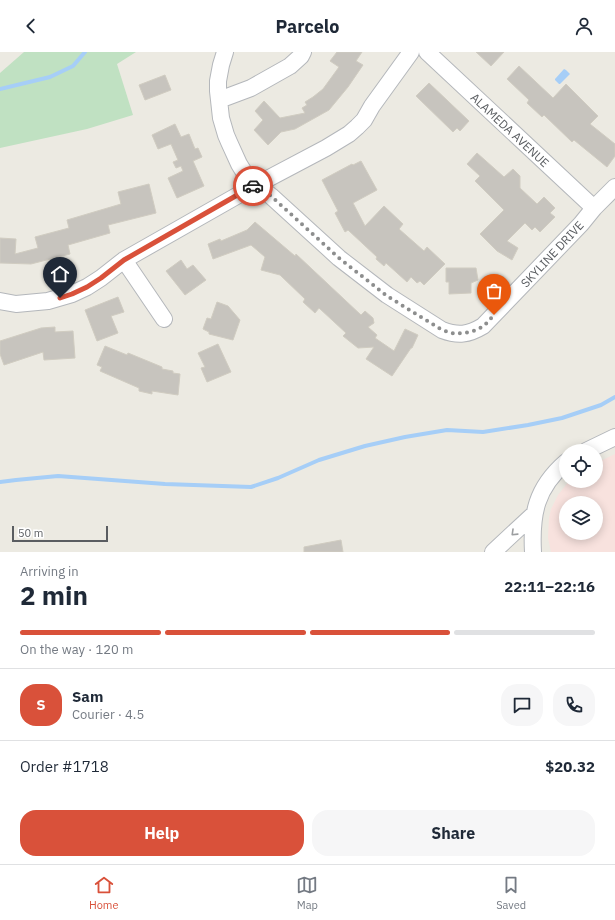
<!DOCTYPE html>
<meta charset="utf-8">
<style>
body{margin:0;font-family:"IBM Plex Sans",sans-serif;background:#f6f6f7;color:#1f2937;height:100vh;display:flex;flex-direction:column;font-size:15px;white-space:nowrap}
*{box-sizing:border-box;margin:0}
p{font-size:13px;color:#747a83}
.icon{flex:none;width:22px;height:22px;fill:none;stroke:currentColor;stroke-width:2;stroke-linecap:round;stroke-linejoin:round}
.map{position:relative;height:500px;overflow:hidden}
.side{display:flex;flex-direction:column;background:#fff;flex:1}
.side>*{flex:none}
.tools{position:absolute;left:559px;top:392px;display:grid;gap:8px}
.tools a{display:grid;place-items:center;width:44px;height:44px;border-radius:50%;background:#fff;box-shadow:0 2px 10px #0003;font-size:20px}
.scale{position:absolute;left:12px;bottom:10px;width:96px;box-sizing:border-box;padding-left:4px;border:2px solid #5a5d61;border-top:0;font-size:11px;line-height:14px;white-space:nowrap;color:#5a5d61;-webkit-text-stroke:3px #fff;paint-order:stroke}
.pin{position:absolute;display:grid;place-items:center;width:34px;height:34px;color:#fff;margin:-41px -17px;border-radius:50% 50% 50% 0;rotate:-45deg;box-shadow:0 0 4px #0007}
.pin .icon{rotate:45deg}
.courier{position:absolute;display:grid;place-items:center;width:40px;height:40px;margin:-20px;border:3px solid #d9513a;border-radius:50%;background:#fff;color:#222;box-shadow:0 1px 5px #0007}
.summary em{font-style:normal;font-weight:700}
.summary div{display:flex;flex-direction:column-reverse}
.summary{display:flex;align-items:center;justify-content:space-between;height:68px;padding:0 20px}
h1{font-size:26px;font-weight:700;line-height:30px}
.bar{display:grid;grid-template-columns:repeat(4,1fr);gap:6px 4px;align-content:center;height:48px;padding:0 20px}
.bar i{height:5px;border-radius:3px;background:#e0e1e3}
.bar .active{background:#d9513a}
.bar p{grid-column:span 4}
.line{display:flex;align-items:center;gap:10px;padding:0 20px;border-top:1px solid #e0e1e3}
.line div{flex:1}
.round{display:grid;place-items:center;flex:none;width:42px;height:42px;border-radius:16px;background:#f6f6f7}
.cta{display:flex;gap:8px;margin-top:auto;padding:8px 20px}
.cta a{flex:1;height:46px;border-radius:16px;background:#d9513a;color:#fff;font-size:16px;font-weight:700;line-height:46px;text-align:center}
.cta a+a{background:#f6f6f7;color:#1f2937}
header{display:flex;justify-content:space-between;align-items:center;height:52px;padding:0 20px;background:#fff;font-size:18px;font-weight:700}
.tab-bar{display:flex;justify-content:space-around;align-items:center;height:56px;border-top:1px solid #e0e1e3;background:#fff;font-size:11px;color:#747a83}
.tab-bar a{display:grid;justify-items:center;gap:2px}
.tab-bar .active{color:#d9513a}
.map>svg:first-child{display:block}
.medical{fill:#f8e2de;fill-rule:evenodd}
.green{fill:#c0e1c2}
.water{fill:#a6cef7}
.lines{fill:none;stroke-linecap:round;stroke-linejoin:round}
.stream{stroke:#a6cef7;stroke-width:4}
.building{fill:#c7c4be;stroke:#d0ccc1}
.minor-casing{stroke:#b4b7bb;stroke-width:18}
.minor{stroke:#fff;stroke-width:16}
.oneway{stroke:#9c9ea0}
.done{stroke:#8d8e8e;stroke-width:4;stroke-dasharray:0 7.2}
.route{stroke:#d9513a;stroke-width:5}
.labels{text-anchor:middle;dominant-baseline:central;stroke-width:3;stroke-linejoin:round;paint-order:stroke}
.street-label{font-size:12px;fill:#5a5d61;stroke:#fff}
</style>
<header><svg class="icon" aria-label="back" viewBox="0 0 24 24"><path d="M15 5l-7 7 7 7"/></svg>Parcelo<svg class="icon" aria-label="person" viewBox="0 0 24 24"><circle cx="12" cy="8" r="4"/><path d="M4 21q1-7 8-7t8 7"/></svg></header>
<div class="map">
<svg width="615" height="500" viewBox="0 0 615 500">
<rect width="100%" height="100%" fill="#eceae2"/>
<!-- medical -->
<path class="medical" d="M615 402V500H551L548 486 549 466 551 457 558 443 569 429H596V411ZM566 451H596V481H566Z"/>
<!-- green -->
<path class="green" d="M24 0H136L117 12 133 63 87 77 0 96V21Z"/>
<!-- water -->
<path class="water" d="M564 17 566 18 570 22 560 32H559L555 28V27Z"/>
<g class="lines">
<!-- stream -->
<path class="stream" d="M0 37 50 25 73 14 85 0
M0 430 16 428 58 424 165 432 251 435 278 426 319 408 365 394 405 385 447 378 483 380 528 373 562 366 601 353 615 345"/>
</g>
<!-- building -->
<path class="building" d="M337 0H362L356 9 363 13 348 35 329 58 295 77 281 80 268 93 254 78 263 68 255 59 264 49 280 66 305 61 302 56 307 53 305 50 313 45 323 37 339 15 330 9Z
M476 0H504L491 14Z
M519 14 553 46 566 32 598 64 590 72 615 92V104L607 115 574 88 572 90 544 63 542 65 527 51 529 48 507 27Z
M165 23 171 38 145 48 139 33Z
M429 31 469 69 460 79 457 76 453 80 416 44Z
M175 72 181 85 189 82 195 97 198 96 202 105 193 109 204 134 177 146 168 126 183 119 181 114 176 116 173 110 178 108 171 92 158 97 152 83Z
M477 101 504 125 513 117 520 124V136L537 152 544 145 555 156 550 161 555 165 540 180 535 175 532 178 525 171 507 189 518 196 512 208 497 199 480 182 504 158 475 129 480 124 467 112Z
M361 109 377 138 353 151 365 174 384 154 403 172 399 177 424 199 427 195 445 212 424 233 420 229 417 231 411 225 407 230 386 211 384 214 376 207 377 205 348 178 345 180 335 161 338 159 322 128 352 112 353 113Z
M149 132 156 161 108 173 110 181 68 193 70 202 31 212 0 211V186L16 187 15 202 38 196 35 185 69 176 67 168 121 152 118 140Z
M255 170 295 204 296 202 361 263 365 259 373 266 374 271 368 275 377 283 375 286 394 299 405 277 418 283 412 296H411L392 324 366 307 374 295 358 296 343 284 346 281 319 256 315 261 303 250 305 247 280 223 261 218 265 205 251 193 213 207 208 192 220 187 221 189 247 178Z
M181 208 187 217 193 213 206 228 185 243 166 219Z
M446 216H476L478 228 471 231V241L449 242V230H446Z
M118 245 124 260 111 264 118 281 97 289 85 258Z
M217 250 228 254 240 268 233 288 209 282V280L203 277 207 266 211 267Z
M55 275V280L73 279 75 306 44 308 43 300 4 313 0 302V289L41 276Z
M218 292 231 320 207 330 201 316 205 315 198 301Z
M105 294 127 303 128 301 162 315V317L173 319V321L180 322 178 343 152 339V342L139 339V336L100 319 102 315 97 313Z
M341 488 343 500H304V495Z"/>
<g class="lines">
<defs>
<path id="minor" d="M225 0 221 13 218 29V39L221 66 226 83 229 90 239 112 247 125 271 144 339 206 387 243 442 278C458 284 468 283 483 274L581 172 594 156 615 135
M427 0 594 156
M219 48 251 36 290 14 301 4 303 0
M124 208 164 267
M0 249 16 252 48 249 72 242 87 235 101 226 124 208 256 133 326 96 349 82 357 75 364 68 372 54 411 0
M586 399 615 385
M493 500 534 462
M533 500C531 462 536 436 566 410"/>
</defs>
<!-- minor casing -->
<use href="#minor" class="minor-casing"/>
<!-- minor -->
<use href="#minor" class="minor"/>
</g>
<!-- one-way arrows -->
<defs><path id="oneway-chevron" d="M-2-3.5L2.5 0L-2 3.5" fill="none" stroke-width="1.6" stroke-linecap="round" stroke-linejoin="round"/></defs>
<use class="oneway" href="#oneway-chevron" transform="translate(514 481) rotate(136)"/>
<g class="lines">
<!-- done -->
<path class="done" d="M253 134 256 132 271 144 339 206 387 244 442 278 455 282 470 280 476 278 484 274 494 263"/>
<!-- route -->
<path class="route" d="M60 246 72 242 87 235 101 226 124 208 253 134"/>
</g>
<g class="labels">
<!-- street labels -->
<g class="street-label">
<text transform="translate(510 78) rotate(43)">ALAMEDA AVENUE</text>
<text transform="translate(552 202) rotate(-47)">SKYLINE DRIVE</text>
</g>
</g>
</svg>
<div class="tools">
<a><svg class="icon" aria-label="locate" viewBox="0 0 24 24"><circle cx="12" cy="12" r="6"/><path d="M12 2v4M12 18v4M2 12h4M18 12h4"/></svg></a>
<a><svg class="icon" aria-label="layers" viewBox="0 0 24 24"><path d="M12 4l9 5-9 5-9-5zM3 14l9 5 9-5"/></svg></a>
</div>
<div class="scale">50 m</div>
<div class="pin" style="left:494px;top:263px;background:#ea580c"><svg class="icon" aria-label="bag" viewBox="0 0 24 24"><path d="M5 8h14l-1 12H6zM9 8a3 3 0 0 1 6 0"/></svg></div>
<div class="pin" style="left:60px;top:246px;background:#1f2937"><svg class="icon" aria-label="home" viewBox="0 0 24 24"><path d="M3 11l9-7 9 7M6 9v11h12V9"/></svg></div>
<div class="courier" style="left:253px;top:134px"><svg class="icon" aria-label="car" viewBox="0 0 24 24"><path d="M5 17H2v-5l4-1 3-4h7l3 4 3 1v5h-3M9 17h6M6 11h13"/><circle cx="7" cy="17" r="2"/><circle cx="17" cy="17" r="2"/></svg></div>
</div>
<section class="side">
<div class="summary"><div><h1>2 min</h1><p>Arriving in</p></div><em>22:11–22:16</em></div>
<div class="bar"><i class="active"></i><i class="active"></i><i class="active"></i><i></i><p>On the way · 120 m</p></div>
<div class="line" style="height:72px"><b class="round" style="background:#d9513a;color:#fff">S</b><div><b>Sam</b><p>Courier · 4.5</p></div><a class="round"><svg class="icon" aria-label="chat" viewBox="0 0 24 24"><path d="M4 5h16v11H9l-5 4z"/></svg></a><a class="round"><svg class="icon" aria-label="phone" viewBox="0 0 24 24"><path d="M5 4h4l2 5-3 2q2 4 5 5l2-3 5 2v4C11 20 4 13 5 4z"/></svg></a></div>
<div class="line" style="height:52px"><div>Order #1718</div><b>$20.32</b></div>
<div class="cta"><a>Help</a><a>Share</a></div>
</section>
<nav class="tab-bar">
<a class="active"><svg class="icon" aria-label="home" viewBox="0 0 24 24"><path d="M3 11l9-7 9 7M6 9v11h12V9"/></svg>Home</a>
<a><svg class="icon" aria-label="map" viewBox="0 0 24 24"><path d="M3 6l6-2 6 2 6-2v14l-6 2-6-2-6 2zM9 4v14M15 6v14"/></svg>Map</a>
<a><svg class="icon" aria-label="saved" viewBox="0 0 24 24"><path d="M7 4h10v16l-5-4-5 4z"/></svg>Saved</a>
</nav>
